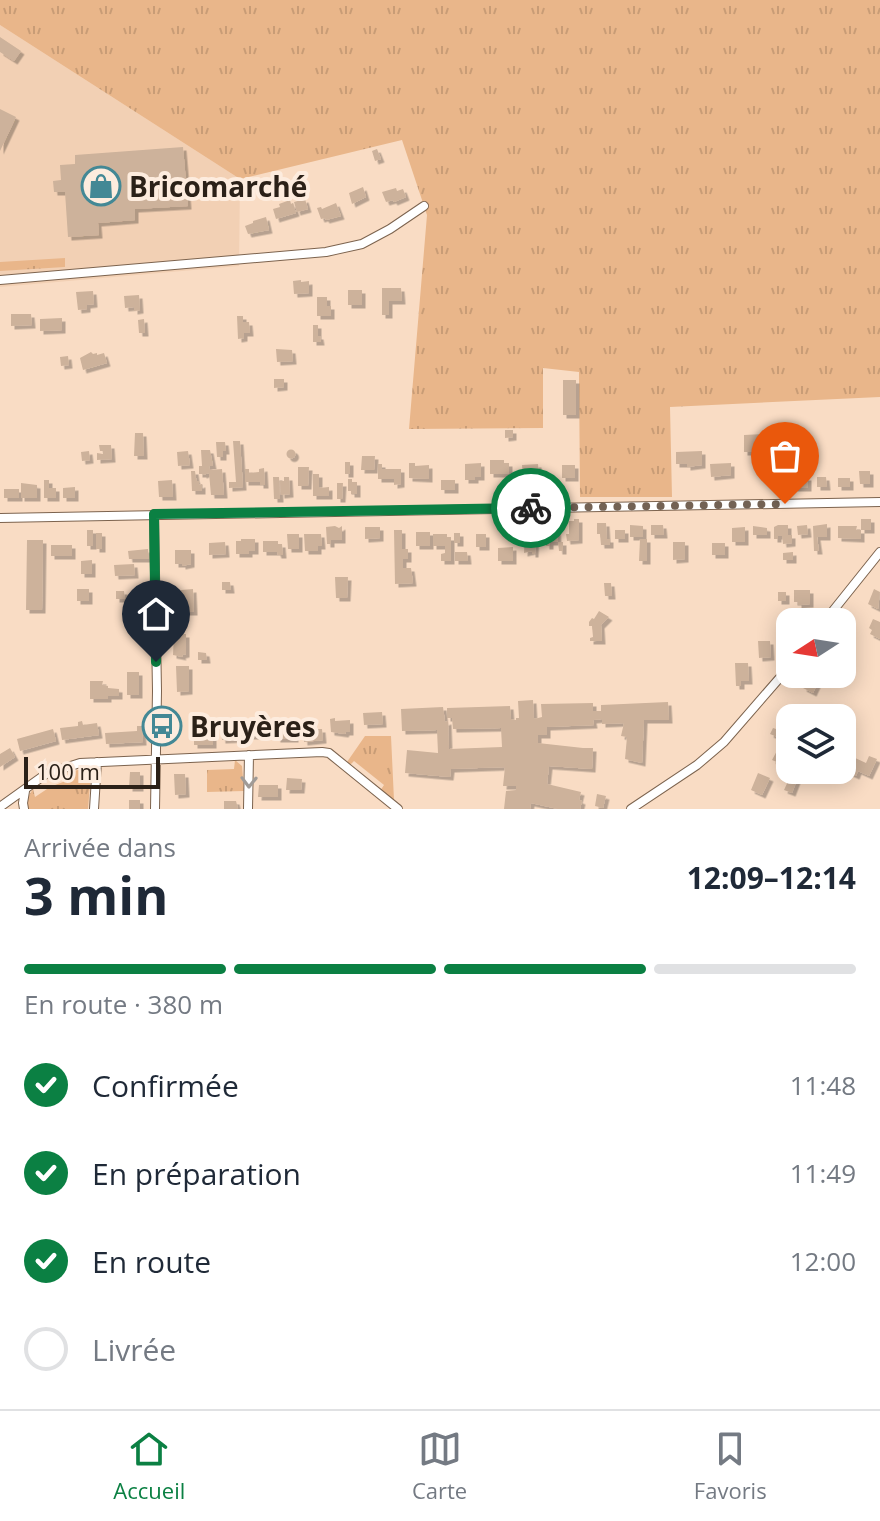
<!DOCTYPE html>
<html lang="fr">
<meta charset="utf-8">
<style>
body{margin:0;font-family:"Open Sans",sans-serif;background:#f6f6f7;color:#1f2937;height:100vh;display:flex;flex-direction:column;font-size:30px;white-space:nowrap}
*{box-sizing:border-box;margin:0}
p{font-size:26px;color:#747a83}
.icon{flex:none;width:44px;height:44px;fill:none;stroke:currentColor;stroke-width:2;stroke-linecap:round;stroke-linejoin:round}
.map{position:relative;height:809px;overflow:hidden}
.side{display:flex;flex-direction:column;background:#fff;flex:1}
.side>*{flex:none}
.needle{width:52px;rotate:258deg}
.fabs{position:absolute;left:776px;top:608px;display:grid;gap:16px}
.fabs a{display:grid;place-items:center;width:80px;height:80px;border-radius:16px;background:#fff;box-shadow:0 4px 20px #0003;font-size:40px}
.scale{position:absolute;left:24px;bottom:20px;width:136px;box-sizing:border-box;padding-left:8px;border:4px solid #2b2118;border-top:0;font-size:22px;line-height:28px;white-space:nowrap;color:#2b2118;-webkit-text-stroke:6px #fdecde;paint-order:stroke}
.pin{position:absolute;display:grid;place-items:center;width:68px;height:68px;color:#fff;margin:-82px -34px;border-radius:50% 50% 50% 0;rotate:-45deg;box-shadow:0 0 8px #0007}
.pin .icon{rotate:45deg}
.courier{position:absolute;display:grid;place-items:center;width:80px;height:80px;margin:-40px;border:6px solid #0b8043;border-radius:50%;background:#fff;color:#222;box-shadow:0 2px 10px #0007}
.head em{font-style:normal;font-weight:700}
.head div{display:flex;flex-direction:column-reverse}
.head{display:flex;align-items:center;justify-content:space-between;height:136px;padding:0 24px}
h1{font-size:52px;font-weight:700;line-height:60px}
.bar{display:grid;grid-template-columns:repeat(4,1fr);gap:12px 8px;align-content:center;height:96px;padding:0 24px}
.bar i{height:10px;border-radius:6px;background:#e0e1e3}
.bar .active{background:#0b8043}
.bar p{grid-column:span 4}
ol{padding:0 24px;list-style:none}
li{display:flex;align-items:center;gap:24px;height:88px}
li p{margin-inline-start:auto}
li .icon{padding:8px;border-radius:50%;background:#0b8043;color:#fff;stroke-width:4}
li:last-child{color:#747a83}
li i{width:44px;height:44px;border:4px solid #e0e1e3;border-radius:50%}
.menu{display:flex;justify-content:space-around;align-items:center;height:112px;border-top:2px solid #e0e1e3;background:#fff;font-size:22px;color:#747a83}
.menu a{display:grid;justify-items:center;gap:4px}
.menu .active{color:#0b8043}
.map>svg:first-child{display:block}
.built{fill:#f2d0b4}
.grass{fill:url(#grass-tufts)}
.building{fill:#cdb29b;filter:url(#shadow)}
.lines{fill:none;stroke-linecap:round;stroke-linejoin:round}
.street-casing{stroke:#7c634e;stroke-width:10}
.street{stroke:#fff;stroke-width:8}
.oneway{stroke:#a09b97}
.done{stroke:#736254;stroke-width:8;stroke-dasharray:0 14.4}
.route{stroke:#0b8043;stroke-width:10}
.labels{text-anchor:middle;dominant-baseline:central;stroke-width:8;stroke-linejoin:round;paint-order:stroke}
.poi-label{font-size:28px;font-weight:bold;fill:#2b2118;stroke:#fdecde;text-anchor:start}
</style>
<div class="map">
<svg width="880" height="809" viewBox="0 0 880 809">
<defs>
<pattern id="grass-tufts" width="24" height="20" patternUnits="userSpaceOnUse" patternTransform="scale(2)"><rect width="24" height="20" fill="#e9b68a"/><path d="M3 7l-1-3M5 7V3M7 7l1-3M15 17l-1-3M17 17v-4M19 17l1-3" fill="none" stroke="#c89c76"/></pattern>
<filter id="shadow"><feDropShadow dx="3.5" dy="3.5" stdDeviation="0" flood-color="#0004"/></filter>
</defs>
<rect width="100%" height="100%" fill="#f9dcc4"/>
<!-- built -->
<path class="built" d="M0 25 240 179 239 266 0 287Z"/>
<!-- grass -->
<path class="grass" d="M0 0H880V397L670 407 672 497H580L579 372 543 368V428L409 429 427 215 402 140 240 179 0 25Z
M65 258V267L0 271V262Z
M365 736H391L394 800 380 791 384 785 354 761 349 766 347 762Z
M235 760 242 766 244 791 207 792V770L234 769Z
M88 768 91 772 88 809H28V797L33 789 35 797 50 787 63 782 68 772Z"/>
<!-- building -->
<path class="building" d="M0 37 21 51 14 61 0 52Z
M0 109 16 117 0 151Z
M183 147 188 206 135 209V220L98 223 99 235 68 237 65 192H54L53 181 61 180 60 165 75 164V155Z
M377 149 381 159 375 161 372 151Z
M363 187 366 197 352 204 349 193Z
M396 188 397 191 403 189 406 197 394 202 393 200 386 202 382 192Z
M305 199 308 209 297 212 294 202Z
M290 200 291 204 293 203 296 213 276 219 273 209 280 207 279 204Z
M336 203 341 216 326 220 325 218 321 219 317 208 321 207 322 209Z
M266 217 269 230 248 234 245 226 253 223V221Z
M301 280V282L309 281V293L294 294 293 281Z
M382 288H401L402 301H389V315H382Z
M348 290H362V305H348Z
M93 291 94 304 87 305V309L78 310 76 292Z
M139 295 140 310 134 311V307L125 308 124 296Z
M317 297H327V306H331V316H317Z
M11 314H31L32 325 11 326Z
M237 316H243V322H249L250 333H244V338L238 339Z
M62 318V330L40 331V319Z
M144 319 145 333H139L138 320Z
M313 325H318V336H320L321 342H313Z
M276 349 292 350 293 361 277 362Z
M91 352 93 354 97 353V355L104 353 107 363 83 370 80 358Z
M68 356 69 365 61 366 60 357Z
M274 379H284V387L274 388Z
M563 380H576V415H563Z
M505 430H513V437L505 438Z
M135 433H143L144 456H134Z
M764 434V447H753V452H744V435Z
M233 441H240L243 487 229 488V482H236Z
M216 442H225L226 451H223V457H217Z
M99 445H111L112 459 97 460V453L103 454V451H100Z
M286.5 454a4.5 4.5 0 1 1 9 0a4.5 4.5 0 1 1-9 0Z
M201 450H210L213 466H209L210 470 222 469 224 495H211L209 473 203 475V474H199V466H202Z
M89 451 90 460 82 461 81 452Z
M188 451 190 465 178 466 177 452Z
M702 451V465L687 467V464H676V452Z
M362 456H375L374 470H361Z
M490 460H504V463H509V474H490Z
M345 462H350V474H345Z
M409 463H415V466L429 465V479L409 478Z
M481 463V477H475V480H465V464Z
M731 463V475L711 477 710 464Z
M378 464H382V469H401V484L394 485V479H378Z
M538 464 539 476 523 477 522 465Z
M562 465H575V478H562Z
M298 467H309L308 486H298Z
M264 468 265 485H260V482H245V469H249V473L259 472V469Z
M191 471H195L196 478 197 481H199V485L202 484V491H192Z
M794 471H798V477H808V488H794Z
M859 471H870V484H860Z
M313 474H319V488L329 487V496H313Z
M772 475H776V477H786V488L772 487Z
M273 477H279L280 499H274Z
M284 477H289L290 494 281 495 280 481H284Z
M817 477H826L827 487H817Z
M838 478H850V487H838Z
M348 479H352V482H357V494H351V491H348Z
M44 480H49V488H56V498H44Z
M172 480 173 497H159L158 481Z
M441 480H455V490H441Z
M21 483 37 485V498H21Z
M337 483H343L342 499H337Z
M75 487V498H63V488Z
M4 489H19V498H4Z
M574 519H579V540L567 541 566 534H569V521H574Z
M861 519H871V530H861Z
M597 523H606L607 539H610V545H601L600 534H597Z
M827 524V537H817L819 551H814L813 526Z
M630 525 643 526V537H630Z
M651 525H663L664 535H651Z
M778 525H788V535H792V543L783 544 782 536H778V539H774V527Z
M807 525 808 534 798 535 797 526Z
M335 526 339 528 342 526V540H331V544H327L326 527Z
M753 526 767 528V535H753Z
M838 526H857L856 530H861V539L838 538Z
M365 527H380V538L365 539Z
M545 527H557L558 542H563V551H559L558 542H550V546H546Z
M745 527V542H732V528Z
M87 530H93V546H87Z
M394 530H402V549H408V559H403V568H411L413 583 395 584Z
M615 530H625V539H615Z
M416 532H430V546H416Z
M96 533H102V549H96Z
M454 533H460V543H454Z
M287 534H299V549H288Z
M304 534H321L322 546H318V551H305Z
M433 534H447V537H451V561H441V554L445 553V546H433Z
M476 534H486V547H476Z
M525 534H536L535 554H532V551L524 553Z
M241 539H255V551H249V554H236V541H241Z
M640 539H647V561H639Z
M27 540H43L42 610H26Z
M263 541H278V544H282L283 555H278L277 552H263Z
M225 542 226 554 209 555V543Z
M673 542H685V559L673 560Z
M712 543H725V555H712Z
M51 545H72V556H51Z
M513 547V561H498V548Z
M148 549 149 559H129L128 551Z
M175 550H191V564L182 566V564H175Z
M455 552H467L468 561H455Z
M793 552V560H783V553Z
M92 560V574H81V561Z
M134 564 135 575 115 576 114 565Z
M335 577H348L347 598H336Z
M222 582H230L231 590H222Z
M604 583H611L612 596H605Z
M77 589H89V601H77Z
M193 589 194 612H181V590Z
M874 589 880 592 878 609 868 604Z
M794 590H810V604L798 605V602H794Z
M116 591H124L125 599H116Z
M778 592H786V601H778Z
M125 604H144V621H142V627H130V621H132V608H125Z
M599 611 609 617 601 625 602 641H590V638L593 637 592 626H589V622L592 618 594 619Z
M873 619 880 622V639L870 634 872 630 869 628Z
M782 621H790V640L779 641V626H782Z
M174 634H186V654L182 655 183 657 173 655Z
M758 641H770L771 657 759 658Z
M198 652 206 653 207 660H198Z
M735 663H748L749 681H741V686H736Z
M176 666H189V691L177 692Z
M127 672H139V695H127Z
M809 674 820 678 813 693 803 688Z
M90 681H103L102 685 108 686V688L119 689V696H108V699H90Z
M533 700 534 719 542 717 541 704 593 703V711H601V705L668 702 669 720H644L642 763 625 759 627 737 621 736 624 723 602 724V719L593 720 594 725 547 727V735H538V743L583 748H593L592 769 549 766 547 784 581 792 579 800 582 801 580 809H558L531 803 530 809H504L506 791 516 790V786H503L505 767 451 769 450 777 405 773 407 750 438 753 437 730 402 731 401 709 443 707 445 722 448 721 449 749 502 747 501 728 453 729 452 718H447V708L510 706 511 719 516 720V718H519L518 701Z
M784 710 802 718H790V734L787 741 770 734 773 728 779 730 783 719 780 718Z
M382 712 383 724 364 725 363 713Z
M335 718V721L350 720V732H346L345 734 331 732 330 719Z
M82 721 83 725 97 723 99 735 62 740 60 728 78 726V722Z
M268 724V736H249V725Z
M137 726H142L143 742 106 744 105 733 137 731Z
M295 726V739H277L276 727Z
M221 727H240L241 739 222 740Z
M53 729 56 741 20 751 17 739Z
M303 729H322L323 740 304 742Z
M213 732V745H194V733Z
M783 744 789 747 788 751H789L784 765 772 760 779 747H781Z
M10 748 15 757 0 767V754Z
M869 756 877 759 869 776 858 771 856 776 847 772 853 757 866 763Z
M130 772H140V788H129Z
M758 773 770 778 762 795 751 790Z
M174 774H185L186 794 175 795Z
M790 777 797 780 792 793 784 790Z
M287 778 302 779 301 790H286Z
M259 785H278V797H258Z
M597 794 606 796 603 808 595 806Z
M129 800H140V809H129Z
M224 801H236L238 809H224Z"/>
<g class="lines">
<defs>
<path id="street" d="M0 280 326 252 362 244 390 229 424 206
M154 514 157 691 155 809
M0 518 880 502
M824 622 880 552
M0 807 46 774 80 763 322 752 329 753 398 809
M24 809 23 803 25 791
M94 809 97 762
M248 809 249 755
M631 809 697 765 724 742 790 666"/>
</defs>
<!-- street casing -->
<use href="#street" class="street-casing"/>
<!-- street -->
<use href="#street" class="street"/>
</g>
<!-- one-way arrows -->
<defs><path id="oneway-chevron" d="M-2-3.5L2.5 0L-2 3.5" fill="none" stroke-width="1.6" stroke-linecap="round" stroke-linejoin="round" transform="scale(2)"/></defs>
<use class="oneway" href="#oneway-chevron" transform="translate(249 782) rotate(91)"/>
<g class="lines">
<!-- done -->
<path class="done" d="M531 508 785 504"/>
<!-- route -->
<path class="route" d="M156 662 154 514 531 508"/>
</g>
<!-- icons -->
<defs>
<symbol id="shop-ring" viewBox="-11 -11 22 22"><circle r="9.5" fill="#fdecde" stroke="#438895" stroke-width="1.5"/><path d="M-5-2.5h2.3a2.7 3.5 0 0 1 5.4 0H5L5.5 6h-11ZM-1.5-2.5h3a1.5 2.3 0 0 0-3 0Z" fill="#438895"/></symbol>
<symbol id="bus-ring" viewBox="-11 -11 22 22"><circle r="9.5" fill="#fdecde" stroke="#438895" stroke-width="1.5"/><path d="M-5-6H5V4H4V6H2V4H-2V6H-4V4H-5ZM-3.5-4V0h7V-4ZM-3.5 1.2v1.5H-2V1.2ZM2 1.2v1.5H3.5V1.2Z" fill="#438895"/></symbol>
</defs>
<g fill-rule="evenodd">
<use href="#shop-ring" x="79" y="164" width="44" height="44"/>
<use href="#bus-ring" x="140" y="704" width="44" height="44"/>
</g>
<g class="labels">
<!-- poi labels -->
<g class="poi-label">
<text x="129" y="186">Bricomarché</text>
<text x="190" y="726">Bruyères</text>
</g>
</g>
</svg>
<div class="fabs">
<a><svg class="needle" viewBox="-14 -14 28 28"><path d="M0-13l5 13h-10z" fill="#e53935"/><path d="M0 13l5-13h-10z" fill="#747a83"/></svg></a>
<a><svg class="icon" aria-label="layers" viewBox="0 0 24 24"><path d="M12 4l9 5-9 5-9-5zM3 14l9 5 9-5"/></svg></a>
</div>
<div class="scale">100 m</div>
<div class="pin" style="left:785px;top:504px;background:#ea580c"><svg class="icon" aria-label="bag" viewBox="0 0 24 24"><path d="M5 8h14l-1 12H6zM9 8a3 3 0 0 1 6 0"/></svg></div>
<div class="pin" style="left:156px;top:662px;background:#1f2937"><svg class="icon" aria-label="home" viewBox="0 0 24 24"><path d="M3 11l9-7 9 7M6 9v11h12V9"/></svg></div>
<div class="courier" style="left:531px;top:508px"><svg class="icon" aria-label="bike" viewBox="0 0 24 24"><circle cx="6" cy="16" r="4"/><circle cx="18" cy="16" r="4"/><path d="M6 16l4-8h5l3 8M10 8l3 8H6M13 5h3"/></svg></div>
</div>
<section class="side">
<div class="head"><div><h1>3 min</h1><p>Arrivée dans</p></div><em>12:09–12:14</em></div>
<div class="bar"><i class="active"></i><i class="active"></i><i class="active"></i><i></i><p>En route · 380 m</p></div>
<ol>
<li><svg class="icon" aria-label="check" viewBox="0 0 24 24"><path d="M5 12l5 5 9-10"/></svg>Confirmée<p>11:48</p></li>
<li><svg class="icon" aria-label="check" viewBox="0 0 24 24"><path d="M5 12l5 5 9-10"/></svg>En préparation<p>11:49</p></li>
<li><svg class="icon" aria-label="check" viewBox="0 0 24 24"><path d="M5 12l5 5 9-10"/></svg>En route<p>12:00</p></li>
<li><i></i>Livrée</li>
</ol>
</section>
<nav class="menu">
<a class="active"><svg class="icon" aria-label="home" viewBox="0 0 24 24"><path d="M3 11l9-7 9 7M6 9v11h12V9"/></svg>Accueil</a>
<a><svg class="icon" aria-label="map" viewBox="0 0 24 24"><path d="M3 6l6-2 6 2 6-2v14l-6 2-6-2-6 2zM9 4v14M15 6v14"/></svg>Carte</a>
<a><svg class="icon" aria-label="saved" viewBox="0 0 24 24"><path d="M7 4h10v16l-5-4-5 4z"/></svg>Favoris</a>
</nav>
